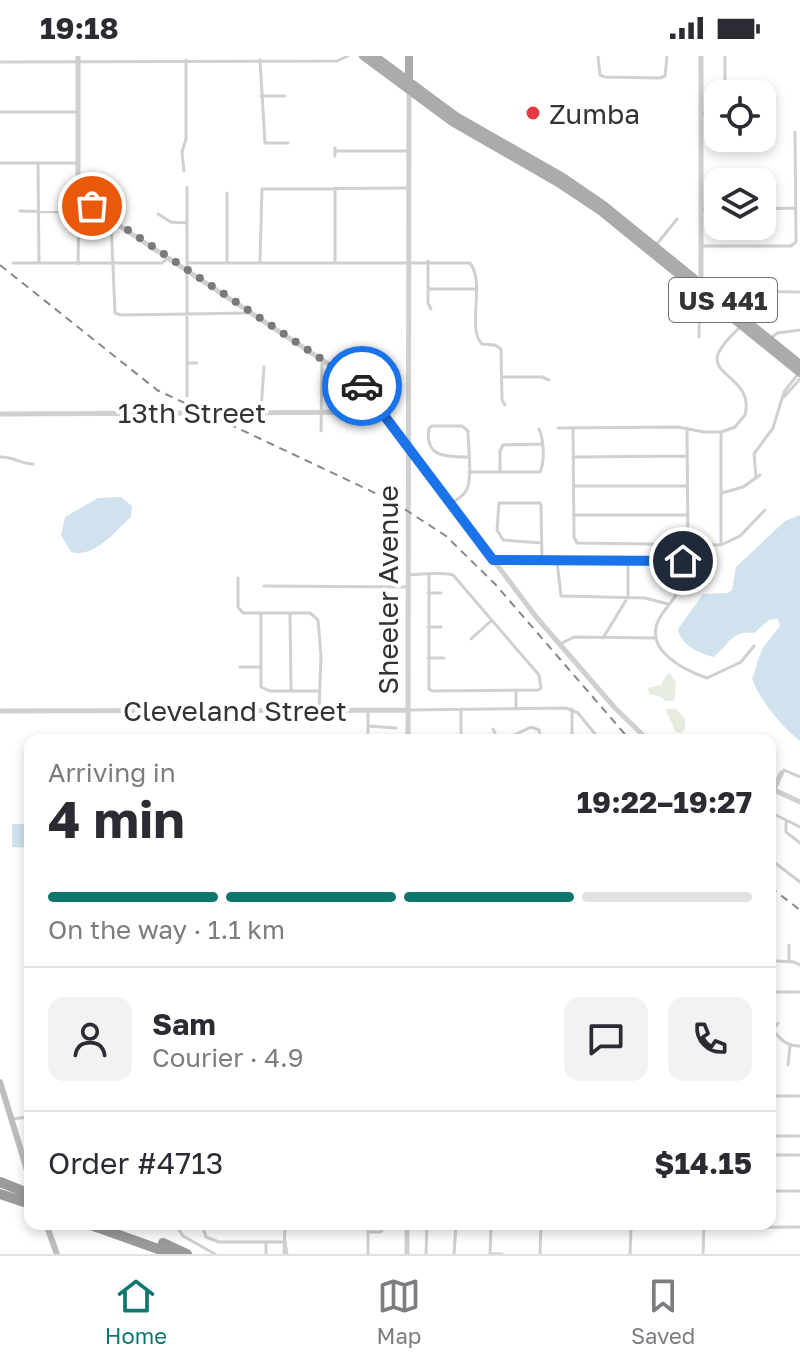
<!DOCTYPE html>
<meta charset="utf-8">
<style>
body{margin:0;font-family:"Golos Text",sans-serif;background:#f2f2f3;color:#2b2b33;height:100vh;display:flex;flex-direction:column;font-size:30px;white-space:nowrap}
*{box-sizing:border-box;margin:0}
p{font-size:26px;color:#7c7c81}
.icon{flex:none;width:44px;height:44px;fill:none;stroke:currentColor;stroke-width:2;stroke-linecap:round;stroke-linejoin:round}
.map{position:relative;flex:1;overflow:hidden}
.panel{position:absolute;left:24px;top:678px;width:752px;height:496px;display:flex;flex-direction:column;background:#fff;border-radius:16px;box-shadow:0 4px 12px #0003}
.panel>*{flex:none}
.fabs{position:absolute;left:704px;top:24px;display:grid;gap:16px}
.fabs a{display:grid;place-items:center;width:72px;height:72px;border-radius:16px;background:#fff;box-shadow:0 4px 12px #0003;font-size:40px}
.pin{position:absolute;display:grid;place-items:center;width:68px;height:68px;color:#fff;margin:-34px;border:4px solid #fff;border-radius:50%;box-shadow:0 2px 8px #0007}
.courier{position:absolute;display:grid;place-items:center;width:80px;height:80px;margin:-40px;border:6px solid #1a73e8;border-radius:50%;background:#fff;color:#222;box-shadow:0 2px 10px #0007}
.summary em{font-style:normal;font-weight:700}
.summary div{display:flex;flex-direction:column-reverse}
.summary{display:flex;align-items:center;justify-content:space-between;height:136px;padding:0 24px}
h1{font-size:52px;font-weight:700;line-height:60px}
.bar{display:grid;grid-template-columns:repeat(4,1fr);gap:12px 8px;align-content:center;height:96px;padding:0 24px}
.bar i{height:10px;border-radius:6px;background:#e1e1e2}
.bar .on{background:#0f766e}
.bar p{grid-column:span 4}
.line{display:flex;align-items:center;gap:20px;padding:0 24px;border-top:2px solid #e1e1e2}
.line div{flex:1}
.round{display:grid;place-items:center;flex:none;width:84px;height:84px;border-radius:16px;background:#f2f2f3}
.status{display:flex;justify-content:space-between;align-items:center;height:56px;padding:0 40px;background:#fff;direction:ltr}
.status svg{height:22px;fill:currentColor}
.dock{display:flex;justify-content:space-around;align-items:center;height:112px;border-top:2px solid #e1e1e2;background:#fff;font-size:22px;color:#7c7c81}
.dock a{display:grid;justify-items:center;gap:4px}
.dock .on{color:#0f766e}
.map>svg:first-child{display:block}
.green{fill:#e6ecdf}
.water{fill:#cfe2ee}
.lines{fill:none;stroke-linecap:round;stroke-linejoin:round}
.minor{stroke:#d0d0d0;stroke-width:3}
.tertiary{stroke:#d0d0d0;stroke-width:5}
.secondary{stroke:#bdbdbd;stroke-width:6}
.primary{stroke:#ababab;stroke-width:8}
.motorway{stroke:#9a9a9a;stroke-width:10}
.rail{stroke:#888;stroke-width:2;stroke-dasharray:8 6;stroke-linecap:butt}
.done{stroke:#7a7a7a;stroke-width:8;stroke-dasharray:0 14.4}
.route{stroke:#1a73e8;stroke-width:10}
.poi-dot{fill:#e63946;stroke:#fff;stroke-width:3}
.labels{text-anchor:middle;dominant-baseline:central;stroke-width:8;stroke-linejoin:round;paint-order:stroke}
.shield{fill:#fff;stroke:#707070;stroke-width:2}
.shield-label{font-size:26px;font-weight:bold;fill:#333}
.poi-label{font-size:28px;fill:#333;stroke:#fff;text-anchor:start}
.street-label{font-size:28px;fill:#333;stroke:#fff}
</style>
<div class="status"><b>19:18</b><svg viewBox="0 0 49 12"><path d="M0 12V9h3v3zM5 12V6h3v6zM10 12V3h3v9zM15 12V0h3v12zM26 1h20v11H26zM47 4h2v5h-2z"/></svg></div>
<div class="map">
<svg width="800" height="1198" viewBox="0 0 800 1198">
<rect width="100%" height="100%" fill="#fff"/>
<!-- green -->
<path class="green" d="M670 617 676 627 674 645H665L662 641 649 638 648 632 661 629 666 619Z
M665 653H676L685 663V673L681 677 676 676Z"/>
<!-- water -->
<path class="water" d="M121 441 132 450 131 461C114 476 95 502 71 496L61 479 65 461 98 442Z
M800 459V685C780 669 762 647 752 623L762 593 780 570 778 563 769 564 754 577C733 574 728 589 714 601 698 597 681 589 678 573L703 538 728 537 732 534 736 511 785 465Z
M12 768H30V792L12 791Z"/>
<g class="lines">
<!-- minor -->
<path class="minor" d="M598 0 600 19 605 21 660 22 665 20 667 0
M260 4 265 87H288
M0 6 337 5 348 0
M725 38V0
M261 40H285
M0 56H76
M701 57 718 58
M335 95H407
M335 100V92
M0 107H78
M38 107 39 207
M184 115 182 96 186 83V4
M187 131V209
M335 132V204
M702 153H718
M762 153 796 152
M20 155 99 157
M158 158 171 166 187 167
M111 165 115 257 121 259 250 257
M657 188 677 163
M703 190H791L796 186 795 76
M227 205V137
M428 205V247L431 253
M260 206 262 133 409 132
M13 207H162L168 202
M187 207H470C486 228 466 272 482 288L495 289 501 293 502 344 505 349
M78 208 79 157
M187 216V340
M428 233H476
M716 235 800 236
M699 281 700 239
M770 283 777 277 800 274
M187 307H197
M502 321H542L549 324
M784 341 800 323
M261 355 264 311
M558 372 678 371 704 376H721L735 371 745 359C754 323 710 320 718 298 722 288 732 279 739 272
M573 372 574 481 577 487 721 489 740 480 765 454
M687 372 688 488
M321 375 322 307
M721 376V488
M0 401C13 400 20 408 33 408
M574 401 686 400
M469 416H540C545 405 544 384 539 373
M500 416V395L503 389 543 388
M756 421 754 398 773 372 784 336 798 318
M574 430H686
M722 437 743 431 760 419
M451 448C456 444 463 440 466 435 473 423 468 389 468 375L462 370H432L429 372C424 402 447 401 469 401
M574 459H686
M542 487 503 484 497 474 499 447H540L541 449 542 504
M683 488C683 500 685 514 682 526 679 540 666 550 659 563 643 594 684 614 707 622L741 606 754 590
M493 504 681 505
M557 505 561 540 645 542 668 548
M409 519C423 518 439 516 453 519L539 619 541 632 538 634 432 635 429 633V518
M238 522V551L243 557H310L318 564 321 600 319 653
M264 530 409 531
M428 537H441
M261 558V631L270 635H320
M290 558 291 634
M428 571H441
M603 582 628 541V505
M471 583 492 564
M560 588 574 581 654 582
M428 602H444
M240 611H260
M516 634V653
M461 653V684
M410 654 566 652 578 657 600 684
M368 670 396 672
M493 673 498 684
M368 684V654
M435 684H453
M504 684 531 671 539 674 541 684
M572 684V653
M784 714 800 721
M770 737 781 716
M770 745 784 714
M770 756 800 771
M786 764V776L800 787
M770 803 800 826
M777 905 794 906 800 909
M789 905V889
M770 936H800
M770 971C780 982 784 990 800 990
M770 977 778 967
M788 1009 790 990
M770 1040H800
M11 1063 30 1061
M770 1080H800
M770 1099H800
M770 1135H800
M175 1168 183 1180 215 1198
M202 1168 206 1181 219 1186H285
M368 1168V1198
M491 1170 555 1172
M407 1172 427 1173
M565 1172 800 1171
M368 1176H381L385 1168
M285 1186 287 1198
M266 1198V1186
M284 1198 285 1168
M426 1198 427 1168
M454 1198 456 1168
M490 1198 491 1170
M490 1198H502
M540 1198 541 1168
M630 1198 631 1174
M703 1198 704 1168"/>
<!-- tertiary -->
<path class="tertiary" d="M78 0V117C81 138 91 151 109 163L363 331 537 562 615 652 648 684
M701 230V0
M0 358 383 356
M0 655 408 654
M408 684 409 36
M770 732 800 746
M407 1198V1168"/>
<!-- secondary -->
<path class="secondary" d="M0 1026 30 1124
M46 1168 57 1198"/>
<!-- primary -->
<path class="primary" d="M363 0 452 66 558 127 600 155 800 317
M375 0 456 60 563 121 604 149 800 308
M409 31V0"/>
<!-- motorway -->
<path class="motorway" d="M0 1126 30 1138
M0 1138 30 1148
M88 1168 172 1198
M163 1187 187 1198"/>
<!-- rail -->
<path class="rail" d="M0 209 157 334 392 445 446 480 495 528 630 684
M770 831 800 854"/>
</g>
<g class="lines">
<!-- done -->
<path class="done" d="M92 150 362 330"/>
<!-- route -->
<path class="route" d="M362 330 493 504 683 505"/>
</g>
<!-- markers -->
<circle class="poi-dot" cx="533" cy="57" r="8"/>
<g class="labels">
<!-- shield labels -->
<rect class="shield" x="669" y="222" width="108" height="44" rx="6"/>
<g class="shield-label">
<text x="723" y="244">US 441</text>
</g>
<!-- poi labels -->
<g class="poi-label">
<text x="549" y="57">Zumba</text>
</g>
<!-- street labels -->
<g class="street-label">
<text x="192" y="356">13th Street</text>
<text transform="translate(387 534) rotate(-90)">Sheeler Avenue</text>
<text x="235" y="654">Cleveland Street</text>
</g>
</g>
</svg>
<div class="fabs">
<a><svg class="icon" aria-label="locate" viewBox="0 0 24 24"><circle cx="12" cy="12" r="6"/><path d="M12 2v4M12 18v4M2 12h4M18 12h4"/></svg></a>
<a><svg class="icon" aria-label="layers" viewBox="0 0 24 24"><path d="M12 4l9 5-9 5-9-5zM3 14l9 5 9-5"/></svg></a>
</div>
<div class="pin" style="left:92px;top:150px;background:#ea580c"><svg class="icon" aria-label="bag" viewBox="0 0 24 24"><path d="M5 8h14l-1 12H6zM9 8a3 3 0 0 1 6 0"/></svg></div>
<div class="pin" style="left:683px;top:505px;background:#1f2937"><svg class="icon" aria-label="home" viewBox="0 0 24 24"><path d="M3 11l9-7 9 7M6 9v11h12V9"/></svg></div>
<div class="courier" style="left:362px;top:330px"><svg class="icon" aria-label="car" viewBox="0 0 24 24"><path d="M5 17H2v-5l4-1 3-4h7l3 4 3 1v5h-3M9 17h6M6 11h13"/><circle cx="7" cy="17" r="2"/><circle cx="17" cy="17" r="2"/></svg></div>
<section class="panel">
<div class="summary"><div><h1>4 min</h1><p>Arriving in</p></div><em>19:22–19:27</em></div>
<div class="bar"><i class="on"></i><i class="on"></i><i class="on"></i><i></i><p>On the way · 1.1 km</p></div>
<div class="line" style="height:144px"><a class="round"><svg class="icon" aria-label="person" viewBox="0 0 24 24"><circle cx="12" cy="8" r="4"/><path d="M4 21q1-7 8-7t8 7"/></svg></a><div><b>Sam</b><p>Courier · 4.9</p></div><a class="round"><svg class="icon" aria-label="chat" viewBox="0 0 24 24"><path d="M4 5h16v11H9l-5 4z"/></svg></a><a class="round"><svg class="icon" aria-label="phone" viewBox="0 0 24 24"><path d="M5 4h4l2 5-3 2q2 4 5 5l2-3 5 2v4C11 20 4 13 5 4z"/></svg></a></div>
<div class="line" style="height:104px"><div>Order #4713</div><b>$14.15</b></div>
</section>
</div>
<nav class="dock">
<a class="on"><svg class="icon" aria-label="home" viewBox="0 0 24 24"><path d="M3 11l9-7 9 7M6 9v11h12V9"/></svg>Home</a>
<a><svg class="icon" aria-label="map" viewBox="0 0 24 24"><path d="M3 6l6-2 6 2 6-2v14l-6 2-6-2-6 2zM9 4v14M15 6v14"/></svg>Map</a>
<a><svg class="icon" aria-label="saved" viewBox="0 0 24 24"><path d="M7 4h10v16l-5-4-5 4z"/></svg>Saved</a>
</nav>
